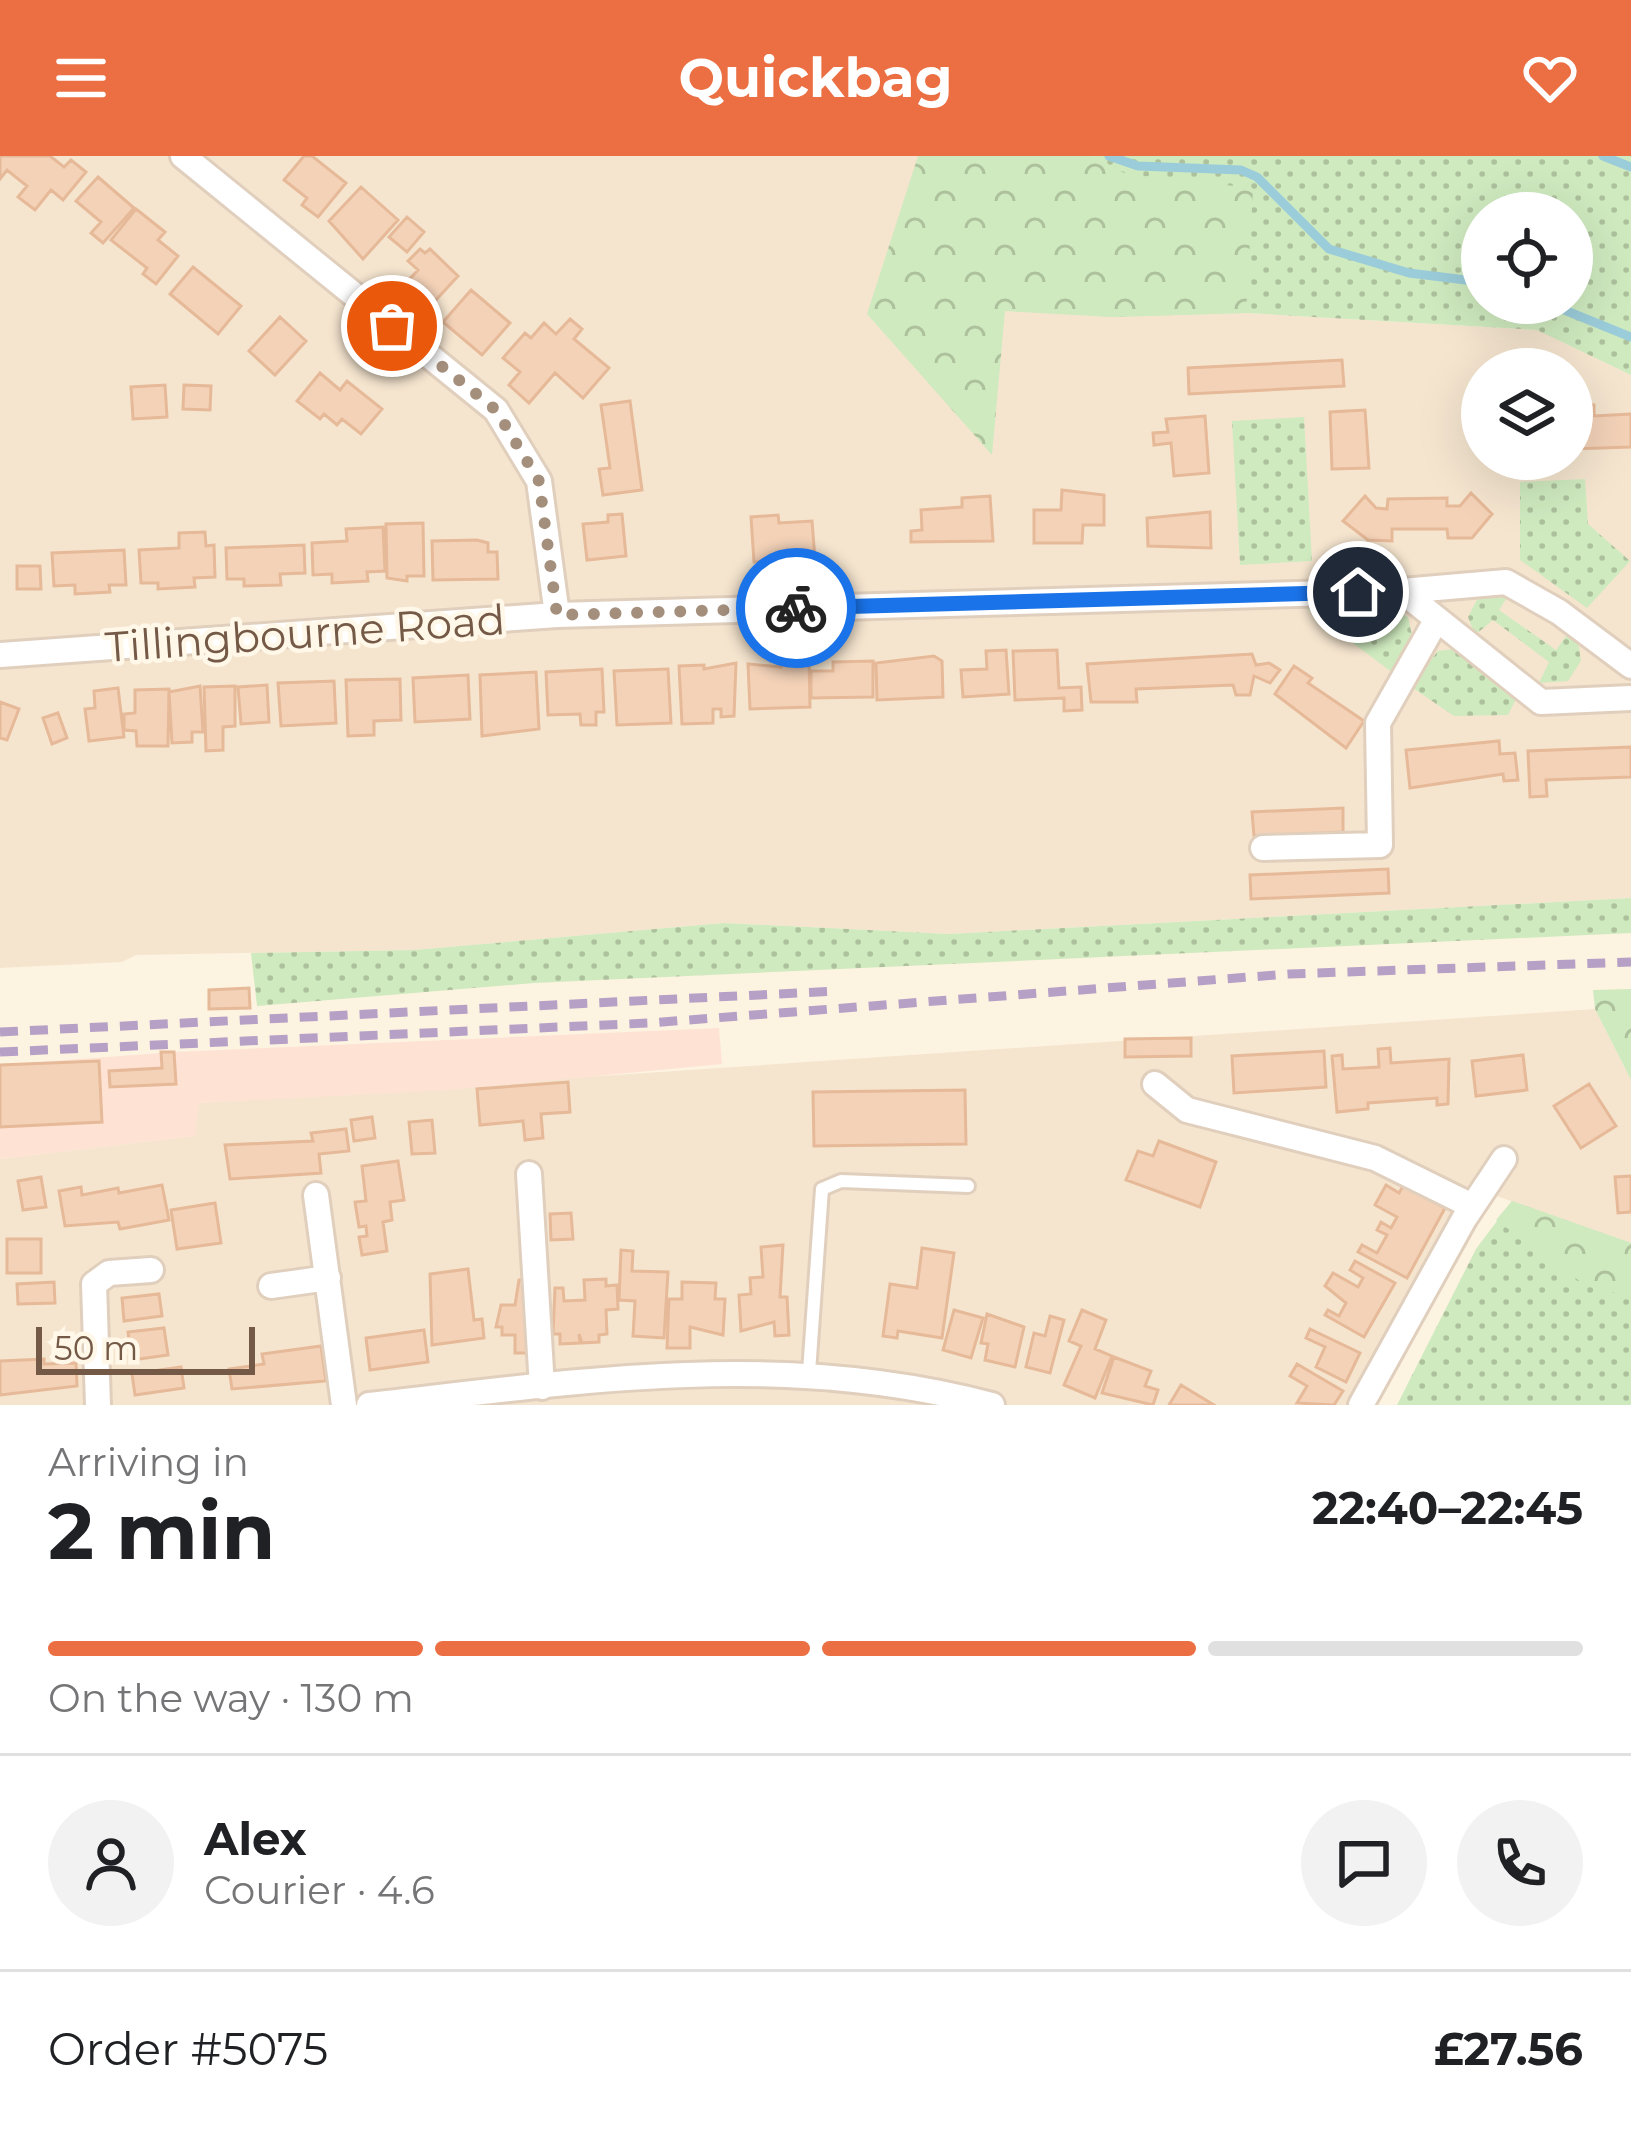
<!DOCTYPE html>
<meta charset="utf-8">
<style>
body{margin:0;font-family:Montserrat,sans-serif;background:#f2f2f2;color:#202124;height:100vh;display:flex;flex-direction:column;font-size:45px;white-space:nowrap}
*{box-sizing:border-box;margin:0}
p{font-size:39px;color:#757577}
.icon{flex:none;width:66px;height:66px;fill:none;stroke:currentColor;stroke-width:2;stroke-linecap:round;stroke-linejoin:round}
.map{position:relative;height:1249px;overflow:hidden}
.side{display:flex;flex-direction:column;background:#fff;flex:1}
.side>*{flex:none}
.tools{position:absolute;left:1461px;top:36px;display:grid;gap:24px}
.tools a{display:grid;place-items:center;width:132px;height:132px;border-radius:50%;background:#fff;box-shadow:0 12px 48px #0002;font-size:60px}
.scale{position:absolute;left:36px;bottom:30px;width:219px;box-sizing:border-box;padding-left:12px;border:6px solid #745947;border-top:0;font-size:33px;line-height:42px;white-space:nowrap;color:#745947;-webkit-text-stroke:9px #fff7e8;paint-order:stroke}
.pin{position:absolute;display:grid;place-items:center;width:102px;height:102px;color:#fff;margin:-51px;border:6px solid #fff;border-radius:50%;box-shadow:0 3px 12px #0007}
.courier{position:absolute;display:grid;place-items:center;width:120px;height:120px;margin:-60px;border:9px solid #1a73e8;border-radius:50%;background:#fff;color:#222;box-shadow:0 3px 15px #0007}
.summary em{font-style:normal;font-weight:700}
.summary div{display:flex;flex-direction:column-reverse}
.summary{display:flex;align-items:center;justify-content:space-between;height:204px;padding:0 48px}
h1{font-size:78px;font-weight:700;line-height:90px}
.bar{display:grid;grid-template-columns:repeat(4,1fr);gap:18px 12px;align-content:center;height:144px;padding:0 48px}
.bar i{height:15px;border-radius:9px;background:#e0e0e0}
.bar .on{background:#eb6f42}
.bar p{grid-column:span 4}
.line{display:flex;align-items:center;gap:30px;padding:0 48px;border-top:3px solid #e0e0e0}
.line div{flex:1}
.round{display:grid;place-items:center;flex:none;width:126px;height:126px;border-radius:63px;background:#f2f2f2}
header{display:flex;justify-content:space-between;align-items:center;height:156px;padding:0 48px;background:#eb6f42;color:#fff;font-size:54px;font-weight:700}
.map>svg:first-child{display:block}
.residential{fill:#f5e5cf;fill-rule:evenodd}
.commercial{fill:#fee2d4}
.grass{fill:url(#grass-dots);fill-rule:evenodd}
.forest{fill:url(#forest-crowns)}
.lines{fill:none;stroke-linecap:round;stroke-linejoin:round}
.stream{stroke:#9bccd9;stroke-width:9}
.building{fill:#f3d2b8;stroke:#e6b998;stroke-width:3}
.lane-casing{stroke:#e1cfbd;stroke-width:18}
.street-casing{stroke:#e1cfbd;stroke-width:30}
.lane{stroke:#fff;stroke-width:12}
.street{stroke:#fff;stroke-width:24}
.rail{stroke:#b6a0c6;stroke-width:9;stroke-dasharray:18 12;stroke-linecap:butt}
.done{stroke:#a48f7d;stroke-width:12;stroke-dasharray:0 21.6}
.route{stroke:#1a73e8;stroke-width:15}
.labels{text-anchor:middle;dominant-baseline:central;stroke-width:9;stroke-linejoin:round;paint-order:stroke}
.street-label{font-size:42px;fill:#745947;stroke:#fff7e8}
</style>
<header><svg class="icon" aria-label="menu" viewBox="0 0 24 24"><path d="M4 6h16M4 12h16M4 18h16"/></svg>Quickbag<svg class="icon" aria-label="heart" viewBox="0 0 24 24"><path d="M12 20l-8-8c-3-5 5-10 8-4 3-6 11-1 8 4z"/></svg></header>
<div class="map">
<svg width="1631" height="1249" viewBox="0 0 1631 1249">
<defs>
<pattern id="grass-dots" width="8" height="8" patternUnits="userSpaceOnUse" patternTransform="scale(3)"><rect width="8" height="8" fill="#cfeabf"/><path d="M2 2h.1M6 6h.1" fill="none" stroke="#adc19d" stroke-width="1.8" stroke-linecap="round"/></pattern>
<pattern id="forest-crowns" width="20" height="18" patternUnits="userSpaceOnUse" patternTransform="scale(3)"><rect width="20" height="18" fill="#cfeabf"/><path d="M2 6a3 3 0 1 1 6 0M12 15a3 3 0 1 1 6 0" fill="none" stroke="#adc19d"/></pattern>
</defs>
<rect width="100%" height="100%" fill="#fdf3e1"/>
<!-- residential -->
<path class="residential" d="M0 0H1093L1110 160 1246 157 1538 174 1631 219V742L949 778 724 767 414 794 136 799 122 806 0 812ZM1482 213H1572V303H1482Z
M1595 853 1631 924V1087L1468 1030 1352 1249H0V1003L194 980 199 947Z"/>
<!-- commercial -->
<path class="commercial" d="M719 872 722 908 449 934 199 947 195 980 0 1003V909L174 896Z"/>
<!-- grass -->
<path class="grass" d="M1093 0H1631V219L1537 174 1246 157 1110 161 1126 19ZM1482 57H1572V147H1482Z
M1304 261 1312 405 1240 409 1232 265Z
M1585 323 1588 368 1630 405 1587 452 1520 404V326Z
M1511 435 1499 454 1556 494 1569 476 1578 486 1581 505 1568 525 1539 527 1549 506 1493 464 1475 479 1468 461 1479 440Z
M1383 448 1408 461 1414 488 1393 517 1306 452Z
M1454 493 1517 541 1508 559 1454 560 1410 530 1438 495Z
M1631 742V777L534 827 257 850 251 797 414 794 724 767 949 778Z
M1512 1045 1631 1087V1249H1397L1476 1093Z"/>
<!-- forest -->
<path class="forest" d="M918 0H1093L1126 18 1253 32 1246 157 1110 161 1005 155 992 299 867 158Z
M1631 833V924L1595 853 1593 834Z
M1512 1045 1631 1087V1141L1585 1129 1496 1064Z"/>
<g class="lines">
<!-- stream -->
<path class="stream" d="M1109 0 1138 10 1241 14 1257 21 1329 93 1409 117 1482 126
M1603 0 1631 11
M1547 147 1631 181"/>
</g>
<!-- building -->
<path class="building" d="M0 0H50L64 11 71 4 86 16 63 44 51 34 35 54 18 41 27 30 7 14 0 23Z
M304 0H312L346 27 318 61 302 49 307 42 284 24Z
M98 21 134 52 103 87 91 77 101 66 76 45Z
M361 31 398 64 363 103 329 65Z
M136 53 165 76 158 84 178 100 156 128 143 118 147 112 111 84Z
M407 61 424 76 407 96 389 81Z
M420 93 425 97 430 93 458 120 425 156 400 133 418 114 408 105Z
M193 111 241 150 218 178 170 138Z
M471 134 510 167 482 199 443 166Z
M280 161 306 185 275 219 249 195Z
M570 163 582 173 574 183 609 212 583 242 555 217 529 247 509 229 520 216 503 202 525 177 531 182 544 167 556 178Z
M1342 204 1344 230 1189 238 1188 212Z
M320 217 340 234 347 225 382 253 361 278 342 263 337 269 324 258 320 263 297 245Z
M165 229 167 261 133 263 131 231Z
M184 229 211 230 210 254 183 253Z
M630 245 642 334 603 339 599 313 610 312 601 249Z
M1580 249H1594V260L1631 258V291L1572 293V254L1580 262Z
M1365 254 1369 312 1332 313 1330 256Z
M1205 260 1209 317 1174 320 1171 287 1154 289 1153 277 1168 276 1166 263Z
M1062 334 1104 339V369H1083L1082 387H1034V354H1061Z
M1471 337 1492 358 1472 382H1448L1447 373H1392V385L1368 384 1343 365 1365 340 1376 352 1387 353 1388 343 1447 342V350H1460Z
M990 340 993 385 911 386V375L922 374 921 354 962 351V342Z
M1210 356 1211 392 1148 390 1147 362Z
M622 358 626 400 587 404 583 368 608 366V359Z
M778 359 779 367 812 365 815 403 754 406 751 361Z
M423 367 424 420H407V425L387 422 386 368Z
M383 371 385 415 367 416 368 425 332 427V418L313 419 312 387 347 385 346 373Z
M205 376 206 390 214 389 215 421 194 422 195 431 158 433V427H141L139 394 179 392V377Z
M477 384 488 387V396H497L498 423 433 424 432 385Z
M304 389 305 417 280 418 281 429 244 430V423H227L226 392Z
M124 394 126 429H109L110 436 75 438V429L54 430 52 397Z
M17 410H40L41 433H17Z
M1006 494 1009 538 963 541 961 514 987 513 986 495Z
M1057 494 1059 532 1081 531 1082 554 1064 555V542L1015 544 1013 495Z
M1252 498 1256 509 1269 507 1280 514 1270 527 1254 520 1250 539H1236L1233 529 1136 533 1137 546H1091L1087 508Z
M934 500 942 505 943 541 877 544 876 507Z
M809 504 810 551 750 553 748 508 781 511V505Z
M873 505V541L811 542V515H833V506Z
M736 507 734 560 721 561V553H713V567L682 568 679 510 704 509V513Z
M1294 510 1312 522 1308 527 1364 565 1346 592 1275 538Z
M602 513 604 556H596V569H581L580 558 548 559 546 516Z
M668 513 671 567 617 569 614 515Z
M536 516 539 573 482 580 480 519Z
M468 519 470 563 415 566 413 522Z
M400 523 401 564 374 565V579L348 580 346 524Z
M334 525 336 567 281 570 278 527Z
M267 529 269 566 241 568 238 531Z
M200 530 203 576H192V586L172 587 169 536Z
M235 530V570L223 571V594L206 595 204 531Z
M118 532 124 581 89 585 85 553 95 552 94 535Z
M169 533 168 590H137L136 575 124 574V558L135 557V534Z
M0 546 19 553 7 584 0 582Z
M58 557 67 582 52 588 43 562Z
M1499 585 1500 598 1515 597 1518 624 1504 625 1503 618 1410 632 1406 594Z
M1631 591V621L1546 624 1547 640 1530 641 1528 595Z
M1343 652V676L1254 680 1252 656Z
M1388 713 1389 737 1251 743 1250 719Z
M249 832 250 852 209 853V834Z
M1191 882V900L1125 901V883Z
M1390 892 1391 907 1449 903 1448 948 1437 949V942L1368 947V953L1337 956 1332 900 1342 899 1343 913 1379 911 1378 893Z
M1324 895 1326 931 1234 937 1232 900Z
M161 896H174L176 928 110 931 109 915 162 912Z
M1523 899 1527 934 1476 940 1472 905Z
M99 905 102 966 0 971V909Z
M568 926 570 956 541 958 543 982 525 984 523 965 480 969 477 933Z
M1589 928 1616 970 1581 992 1554 950Z
M965 934 966 988 814 990 813 936Z
M372 961 375 982 354 985 351 964Z
M432 964 435 997 412 998 409 966Z
M346 973 349 995 319 998 321 1017 230 1023 225 989 313 985 311 977Z
M1159 985 1216 1006 1200 1051 1126 1024 1138 995 1153 1000Z
M398 1005 404 1044 390 1046 392 1064 383 1066 387 1095 362 1099 359 1081 367 1080 366 1070 359 1071 355 1046 366 1045 362 1010Z
M1631 1020V1056L1618 1057 1615 1021Z
M41 1021 46 1051 23 1054 18 1025Z
M162 1029 169 1064 120 1073 118 1066 65 1070 59 1035 81 1031 82 1039 118 1032 119 1037Z
M1386 1029 1399 1037 1403 1030 1445 1052 1407 1122 1358 1096 1362 1089 1377 1097 1387 1079 1377 1074 1381 1066 1391 1072 1397 1061 1375 1049Z
M215 1047 221 1087 177 1093 171 1054Z
M571 1057 573 1083 551 1084 550 1058Z
M7 1083H41V1117H7Z
M783 1089 780 1141H787L789 1179 775 1180 774 1166 741 1175 739 1139 751 1138 750 1122 763 1121 761 1091Z
M922 1092 954 1097 942 1182 898 1175 897 1182 883 1180 890 1128 917 1132Z
M621 1094 633 1095 632 1115 668 1116 664 1182 633 1180 635 1145 619 1144Z
M1355 1105 1395 1127 1364 1181 1325 1159 1328 1154 1339 1160 1346 1147 1325 1130 1333 1117 1358 1131 1363 1122 1350 1114Z
M468 1113 474 1164 482 1163 484 1182 432 1189 430 1118Z
M606 1123V1130L617 1129 618 1153 606 1154 607 1178 599 1179V1186L582 1187 579 1178 580 1187 560 1188V1178H553L555 1132H563L564 1145 585 1144 584 1124Z
M519 1124H527L531 1197H515V1179H502V1171H496L501 1149H515Z
M54 1126 55 1147 18 1148 17 1128Z
M682 1126 716 1127 715 1143H725L723 1179 690 1171V1192H667L669 1143H682Z
M159 1138 162 1160 124 1165 122 1142Z
M954 1154 983 1162 971 1202 943 1194Z
M1082 1154 1106 1164 1095 1193 1112 1200 1095 1242 1064 1229 1081 1190 1069 1185Z
M987 1158 1024 1171 1015 1211 985 1204 988 1188 981 1187Z
M1050 1160 1064 1164 1050 1217 1026 1211 1034 1177 1045 1180Z
M164 1172 168 1199 132 1204 128 1176Z
M1310 1173 1360 1197 1346 1226 1316 1211 1325 1191 1306 1182Z
M424 1174 428 1206 370 1214 366 1182Z
M321 1190 326 1225 232 1233 229 1213 264 1208 262 1198Z
M1114 1201 1151 1215 1145 1230 1158 1234 1153 1249 1102 1237Z
M44 1203V1208L76 1207 77 1230 0 1239V1205Z
M1297 1208 1343 1235 1334 1249 1297 1247 1307 1230 1290 1220Z
M181 1211 184 1232 135 1239 132 1218Z
M1181 1229 1214 1249H1169Z"/>
<g class="lines">
<defs>
<path id="lane" d="M809 1216 822 1033 841 1025 968 1030"/>
<path id="street" d="M183 0 496 254 539 325 557 459
M0 499 557 459 1402 435
M1631 510 1559 456 1506 426 1402 435 1541 546 1631 542
M1263 692 1380 689 1378 567 1437 463
M1155 928 1187 954 1375 1002 1472 1050
M529 1018 542 1231
M316 1039 344 1249
M271 1130 328 1122
M98 1249 94 1128 109 1117 151 1114
M369 1249C582 1225 781 1193 992 1249
M1361 1249 1464 1063 1504 1003"/>
</defs>
<!-- lane casing -->
<use href="#lane" class="lane-casing"/>
<!-- street casing -->
<use href="#street" class="street-casing"/>
<!-- lane -->
<use href="#lane" class="lane"/>
<!-- street -->
<use href="#street" class="street"/>
<!-- rail -->
<path class="rail" d="M0 876 839 835
M0 896 649 867 1289 818 1631 806"/>
</g>
<g class="lines">
<!-- done -->
<path class="done" d="M392 170 496 254 539 325 557 459 796 452"/>
<!-- route -->
<path class="route" d="M796 452 1358 436"/>
</g>
<g class="labels">
<!-- street labels -->
<g class="street-label">
<text transform="translate(305 477) rotate(-4)">Tillingbourne Road</text>
</g>
</g>
</svg>
<div class="tools">
<a><svg class="icon" aria-label="locate" viewBox="0 0 24 24"><circle cx="12" cy="12" r="6"/><path d="M12 2v4M12 18v4M2 12h4M18 12h4"/></svg></a>
<a><svg class="icon" aria-label="layers" viewBox="0 0 24 24"><path d="M12 4l9 5-9 5-9-5zM3 14l9 5 9-5"/></svg></a>
</div>
<div class="scale">50 m</div>
<div class="pin" style="left:392px;top:170px;background:#ea580c"><svg class="icon" aria-label="bag" viewBox="0 0 24 24"><path d="M5 8h14l-1 12H6zM9 8a3 3 0 0 1 6 0"/></svg></div>
<div class="pin" style="left:1358px;top:436px;background:#1f2937"><svg class="icon" aria-label="home" viewBox="0 0 24 24"><path d="M3 11l9-7 9 7M6 9v11h12V9"/></svg></div>
<div class="courier" style="left:796px;top:452px"><svg class="icon" aria-label="bike" viewBox="0 0 24 24"><circle cx="6" cy="16" r="4"/><circle cx="18" cy="16" r="4"/><path d="M6 16l4-8h5l3 8M10 8l3 8H6M13 5h3"/></svg></div>
</div>
<section class="side">
<div class="summary"><div><h1>2 min</h1><p>Arriving in</p></div><em>22:40–22:45</em></div>
<div class="bar"><i class="on"></i><i class="on"></i><i class="on"></i><i></i><p>On the way · 130 m</p></div>
<div class="line" style="height:216px"><a class="round"><svg class="icon" aria-label="person" viewBox="0 0 24 24"><circle cx="12" cy="8" r="4"/><path d="M4 21q1-7 8-7t8 7"/></svg></a><div><b>Alex</b><p>Courier · 4.6</p></div><a class="round"><svg class="icon" aria-label="chat" viewBox="0 0 24 24"><path d="M4 5h16v11H9l-5 4z"/></svg></a><a class="round"><svg class="icon" aria-label="phone" viewBox="0 0 24 24"><path d="M5 4h4l2 5-3 2q2 4 5 5l2-3 5 2v4C11 20 4 13 5 4z"/></svg></a></div>
<div class="line" style="height:156px"><div>Order #5075</div><b>£27.56</b></div>
</section>
